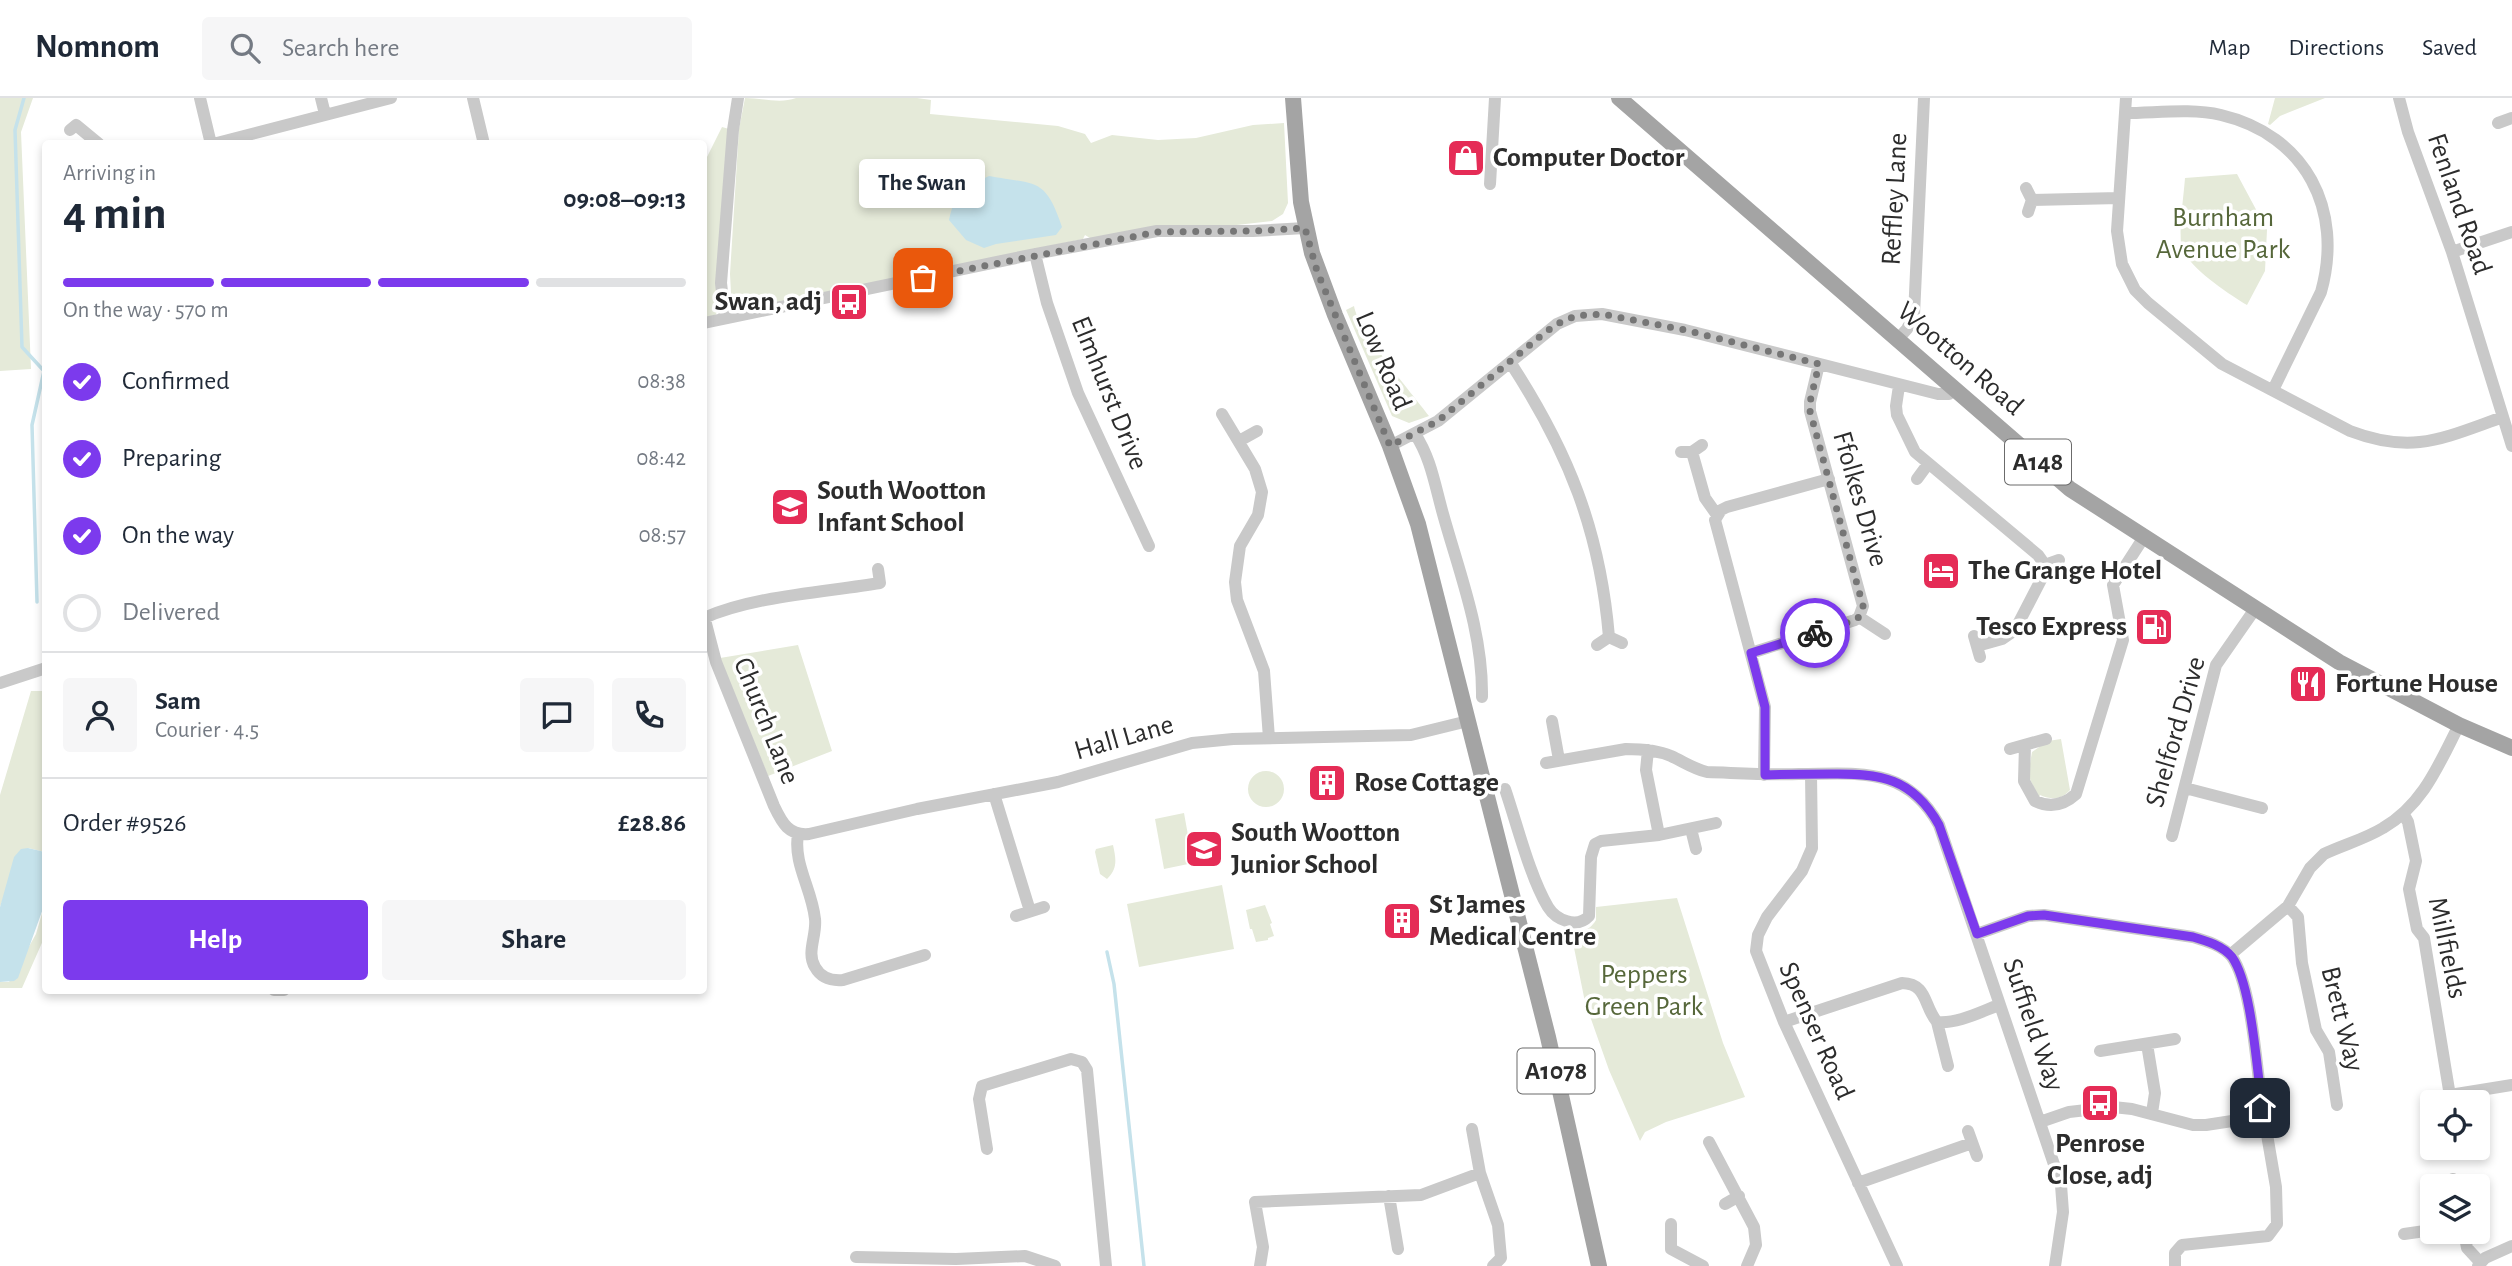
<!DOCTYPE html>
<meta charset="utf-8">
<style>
body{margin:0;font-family:"Alegreya Sans",sans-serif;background:#f6f6f7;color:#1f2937;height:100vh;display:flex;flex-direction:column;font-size:26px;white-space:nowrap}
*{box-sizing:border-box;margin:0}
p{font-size:23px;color:#747a83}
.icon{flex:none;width:38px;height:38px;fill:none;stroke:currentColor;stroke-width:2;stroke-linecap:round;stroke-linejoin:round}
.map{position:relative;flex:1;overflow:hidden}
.sheet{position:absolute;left:42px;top:42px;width:665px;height:854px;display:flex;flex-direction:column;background:#fff;border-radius:7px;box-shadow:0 4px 10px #0003}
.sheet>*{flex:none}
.buttons{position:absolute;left:2420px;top:992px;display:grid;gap:14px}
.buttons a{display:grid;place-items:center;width:70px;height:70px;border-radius:7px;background:#fff;box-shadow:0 4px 10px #0003;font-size:35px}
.pin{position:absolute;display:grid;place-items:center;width:60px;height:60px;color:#fff;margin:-30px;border-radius:14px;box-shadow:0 4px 10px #0006}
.courier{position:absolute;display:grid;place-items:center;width:70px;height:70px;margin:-35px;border:5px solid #7c3aed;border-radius:50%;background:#fff;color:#222;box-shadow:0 2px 9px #0007}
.bubble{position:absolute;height:49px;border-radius:7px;background:#fff;box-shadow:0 4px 10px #0003;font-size:23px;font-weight:700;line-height:49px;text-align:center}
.summary em{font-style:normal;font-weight:700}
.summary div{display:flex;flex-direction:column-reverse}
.summary{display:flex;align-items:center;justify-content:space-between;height:119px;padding:0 21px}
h1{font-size:46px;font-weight:700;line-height:52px}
.bar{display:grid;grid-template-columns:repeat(4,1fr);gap:10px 7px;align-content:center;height:84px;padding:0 21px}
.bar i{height:9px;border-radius:5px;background:#e0e1e3}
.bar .current{background:#7c3aed}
.bar p{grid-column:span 4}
.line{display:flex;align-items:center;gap:18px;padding:0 21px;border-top:2px solid #e0e1e3}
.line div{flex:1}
.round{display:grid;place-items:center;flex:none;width:74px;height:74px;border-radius:7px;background:#f6f6f7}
ol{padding:0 21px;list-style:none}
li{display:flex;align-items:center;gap:21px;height:77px}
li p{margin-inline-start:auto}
li .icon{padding:7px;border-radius:50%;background:#7c3aed;color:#fff;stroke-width:4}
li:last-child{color:#747a83}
li i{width:38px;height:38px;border:4px solid #e0e1e3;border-radius:50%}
.cta{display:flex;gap:14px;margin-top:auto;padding:14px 21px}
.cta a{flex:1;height:80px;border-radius:7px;background:#7c3aed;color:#fff;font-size:28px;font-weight:700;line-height:80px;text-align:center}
.cta a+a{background:#f6f6f7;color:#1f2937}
header{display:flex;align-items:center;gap:42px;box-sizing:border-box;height:98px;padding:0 35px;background:#fff;border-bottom:2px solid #e0e1e3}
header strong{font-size:33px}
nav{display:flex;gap:38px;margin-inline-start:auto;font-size:24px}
.search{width:490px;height:63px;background:#f6f6f7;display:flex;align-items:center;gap:18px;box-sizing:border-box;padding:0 24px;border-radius:7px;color:#747a83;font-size:26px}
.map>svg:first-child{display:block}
.green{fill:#e5ead9}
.water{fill:#c5e2eb}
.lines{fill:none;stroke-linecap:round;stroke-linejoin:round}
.stream{stroke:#c5e2eb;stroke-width:3.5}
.minor{stroke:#c9c9c9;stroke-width:12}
.major{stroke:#a4a4a4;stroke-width:16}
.done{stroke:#767676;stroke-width:7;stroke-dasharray:0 12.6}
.route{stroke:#7c3aed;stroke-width:9}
.labels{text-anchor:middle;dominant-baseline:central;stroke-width:7;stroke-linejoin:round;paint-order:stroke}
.shield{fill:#fff;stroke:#6b6b6b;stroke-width:2}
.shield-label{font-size:26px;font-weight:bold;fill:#2c2c2c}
.poi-label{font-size:28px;font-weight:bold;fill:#2c2c2c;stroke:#fff;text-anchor:start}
.street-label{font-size:28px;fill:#2c2c2c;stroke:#fff}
.park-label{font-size:28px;fill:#56673a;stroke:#fff}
</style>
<header>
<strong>Nomnom</strong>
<div class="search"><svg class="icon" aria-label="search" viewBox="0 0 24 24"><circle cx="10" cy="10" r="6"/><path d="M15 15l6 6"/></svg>Search here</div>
<nav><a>Map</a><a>Directions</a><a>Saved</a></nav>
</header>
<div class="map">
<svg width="2512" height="1168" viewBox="0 0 2512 1168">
<rect width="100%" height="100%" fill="#fff"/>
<!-- green -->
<path class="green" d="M0 0H33L21 34 31 271 0 273Z
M745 0C762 0 780 6 796 0H917L931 2 930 16 1058 28 1085 36 1091 45 1112 37 1158 42 1196 40 1253 27 1284 25 1288 105 1283 116 1272 123 1095 143 1085 137 1083 141 732 214 730 176 739 31Z
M2275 0H2325L2280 18 2270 27 2268 26Z
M722 29 729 31 717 214 715 218 704 222V82L707 59Z
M2237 76 2267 132 2265 173 2247 207C2230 197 2188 169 2182 150 2178 139 2184 95 2185 80Z
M1354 208C1358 233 1412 295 1429 318L1409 325 1392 318 1346 212Z
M798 547 832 653 768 678 720 560Z
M31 593H45V754L28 750 7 789 0 809V697Z
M2061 641 2070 692C2061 702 2052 702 2040 697L2039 700 2028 677 2032 654 2048 643Z
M1248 691a18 18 0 1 1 36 0a18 18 0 1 1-36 0Z
M1184 715 1193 765 1164 771 1155 721Z
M1113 747C1116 761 1118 770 1107 781L1100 776 1095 754 1096 751Z
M1222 787 1234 851 1139 869 1127 806Z
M1677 800 1723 945 1745 999 1666 1024 1645 1034 1640 1043 1609 972 1585 904 1570 830C1581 836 1590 832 1596 822V809Z
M45 805V838L22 890H0V884H9L36 836Z
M1265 807 1272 825 1270 826 1274 838 1268 840V842L1256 844 1252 831H1250L1246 812Z"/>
<!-- water -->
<path class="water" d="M989 78C1037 87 1045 79 1062 129L1056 137 996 146 984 150 966 142 949 122C956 92 963 90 989 78Z
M28 750 45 754V805L18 880 14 883 0 884V809L14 759 21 751Z"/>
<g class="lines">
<!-- stream -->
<path class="stream" d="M24 0 15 32 22 249 44 273 32 327 37 504
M1107 854 1114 886 1144 1168"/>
<!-- minor -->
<path class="minor" d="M200 0 211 46
M321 0 325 16
M473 0 484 46
M2126 0 2117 133 2122 166 2135 192 2148 205 2222 266 2350 333C2413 357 2443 340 2503 319
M2399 0 2408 34 2452 154 2512 348
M2125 15C2156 15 2191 10 2221 17 2306 37 2344 112 2321 194L2273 292
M2498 25 2512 20
M70 32 76 27 99 46
M213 46 391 0
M1490 86 1495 0
M2026 90 2032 102 2028 114
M2032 102 2119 100
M2452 154 2512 134
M1035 156 1047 205 1078 295 1149 448
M725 220 721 185 733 32 738 0
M704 225 1035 156 1157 133H1253L1305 130
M1898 241 1907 231 1914 217 1924 0
M1510 264C1568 353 1600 432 1609 539
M1899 288 1896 308 1897 317 1915 354 2038 457 2045 467V474L2015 532 2002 541 1977 548
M1222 316 1255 371 1262 394 1258 417 1240 448 1235 484 1237 502 1264 573 1269 640
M1415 336C1431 360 1435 388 1443 416 1460 477 1483 535 1482 599
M1239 343 1257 333
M1390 348 1438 323 1557 226 1575 218 1602 216 1685 232 1938 296H1949L1954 291
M1681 354H1692L1702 347
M1692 354 1705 400 1717 417
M1917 381 1928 366
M2045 467 2059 462
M704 518 716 564 774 708C782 725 789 738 809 736L917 711 1058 684 1192 645 1233 641 1411 637 1468 623
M1859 519 1885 536
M704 520C753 498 826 494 880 485L878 471
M1974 538 1980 559
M1597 547 1609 539 1622 545
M1751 555 1855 522 1859 519 1863 508 1810 313V304L1819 266
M0 585 46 570
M1552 623 1559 662
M2025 647 2024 683 2035 703C2050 710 2064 707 2076 696L2123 542 2113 487 2144 439
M2010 651 2046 641
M1546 665 1626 651C1641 651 1657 652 1671 658 1684 664 1694 671 1707 674 1738 675 1768 677 1799 676 1858 676 1906 667 1939 727L2061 1087 2063 1114 2055 1168
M1811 676 1812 750 1802 773 1767 819 1758 837 1756 853 1784 924 1897 1168
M1764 677 1765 609 1715 422 1721 412 1727 409 1829 381
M2185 690 2262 710
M1505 691C1517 726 1530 779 1548 809 1556 822 1577 831 1589 818L1591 759 1595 746 1601 743 1659 737 1646 672 1648 652
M994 696 1030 813
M2403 715 2408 724 2416 763 2409 791 2417 831 2424 840 2451 1004
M1691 731 1696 751
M798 736C793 766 812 791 815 821 817 837 806 855 815 869 821 880 831 883 843 882L925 857
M1659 737 1716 725
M2172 738 2216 567 2255 511
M2288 808 2298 819 2302 865 2316 932 2329 954 2337 1007
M1016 818 1044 809
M1977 836 2028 818 2044 817 2193 839C2207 843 2223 848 2232 859 2251 886 2256 963 2261 999L2262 1005 2256 1015 2265 1025 2276 1089 2277 1126 2268 1138 2182 1147 2175 1155V1168
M2230 857 2288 808 2310 770 2324 756C2343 747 2365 741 2383 730 2423 707 2439 666 2459 627
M274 892H284
M1784 924 1902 885C1928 886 1923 907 1937 924 1958 926 1980 914 1999 907
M1937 924 1948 968
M2147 946 2155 995 2152 1015
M2100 953 2175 941
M2450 997 2512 987
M2040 1024 2069 1014 2113 1009 2132 1011 2193 1027H2206L2245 1021 2256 1015
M1472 1031 1480 1075 1498 1127 1501 1160 1493 1168
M1968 1033 1977 1058
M1709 1044 1754 1129 1756 1147 1747 1168
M987 1051 979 1001 982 988 1071 961 1082 964 1087 972 1106 1168
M2453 1081 2454 1088
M1858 1085 1972 1045
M1389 1098 1398 1151
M1725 1106 1739 1098
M1671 1126V1151L1703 1168
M2464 1134 2467 1150 2480 1164
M2404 1136 2432 1132
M856 1159 956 1161 1025 1158 1055 1168
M1260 1168 1263 1149 1255 1104 1421 1097 1480 1075
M2478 1168 2485 1160 2512 1148"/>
<!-- major -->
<path class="major" d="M1293 0 1301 104 1312 155 1335 217 1390 348 1418 426 1548 939 1599 1168
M1619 0 2070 391 2339 564 2459 627 2512 650"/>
</g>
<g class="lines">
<!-- done -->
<path class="done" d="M923 180 1157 134 1253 133 1305 130 1317 173 1390 348 1438 323 1543 236 1557 226 1575 218 1602 216 1685 232 1819 266 1810 304V313L1863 508 1859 519 1855 522 1815 535"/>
<!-- route -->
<path class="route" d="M1815 535 1751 555 1765 609V677C1786 676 1808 676 1830 676 1880 675 1913 680 1939 727L1977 836 2028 818 2044 817 2193 839C2207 843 2223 848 2232 859 2251 886 2256 963 2261 999L2260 1010"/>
</g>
<!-- icons -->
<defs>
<symbol id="shop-square" viewBox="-11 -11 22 22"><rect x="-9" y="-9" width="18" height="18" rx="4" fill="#e52c56" stroke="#fff"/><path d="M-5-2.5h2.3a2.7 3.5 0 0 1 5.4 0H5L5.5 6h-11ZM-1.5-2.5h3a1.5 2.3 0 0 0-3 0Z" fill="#fff"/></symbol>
<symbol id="bus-square" viewBox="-11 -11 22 22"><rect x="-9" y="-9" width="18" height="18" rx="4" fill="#e52c56" stroke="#fff"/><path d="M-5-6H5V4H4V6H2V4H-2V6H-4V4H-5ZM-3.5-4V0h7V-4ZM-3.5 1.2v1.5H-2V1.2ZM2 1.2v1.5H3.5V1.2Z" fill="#fff"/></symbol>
<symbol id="school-square" viewBox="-11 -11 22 22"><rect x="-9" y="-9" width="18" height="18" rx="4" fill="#e52c56" stroke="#fff"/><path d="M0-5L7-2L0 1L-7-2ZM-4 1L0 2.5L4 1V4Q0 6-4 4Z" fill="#fff"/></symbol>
<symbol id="hotel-square" viewBox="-11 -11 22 22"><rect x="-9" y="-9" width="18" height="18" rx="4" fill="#e52c56" stroke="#fff"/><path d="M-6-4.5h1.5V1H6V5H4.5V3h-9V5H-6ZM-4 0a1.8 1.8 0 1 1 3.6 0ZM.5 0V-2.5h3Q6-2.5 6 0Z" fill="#fff"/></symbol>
<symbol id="fuel-square" viewBox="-11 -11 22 22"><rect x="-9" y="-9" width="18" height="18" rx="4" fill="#e52c56" stroke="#fff"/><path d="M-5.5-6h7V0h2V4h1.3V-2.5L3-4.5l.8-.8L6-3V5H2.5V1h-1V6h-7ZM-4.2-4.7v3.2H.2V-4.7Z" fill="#fff"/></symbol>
<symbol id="restaurant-square" viewBox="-11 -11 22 22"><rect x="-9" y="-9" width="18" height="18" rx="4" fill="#e52c56" stroke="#fff"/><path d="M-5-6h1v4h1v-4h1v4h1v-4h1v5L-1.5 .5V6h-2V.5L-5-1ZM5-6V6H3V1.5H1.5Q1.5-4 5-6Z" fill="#fff"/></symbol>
<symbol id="building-square" viewBox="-11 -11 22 22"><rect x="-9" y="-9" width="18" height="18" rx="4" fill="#e52c56" stroke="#fff"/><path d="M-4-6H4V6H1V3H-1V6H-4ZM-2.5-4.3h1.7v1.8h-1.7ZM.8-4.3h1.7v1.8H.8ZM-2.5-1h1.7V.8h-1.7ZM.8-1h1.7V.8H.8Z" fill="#fff"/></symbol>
</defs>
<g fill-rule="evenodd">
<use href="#shop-square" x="1444" y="38" width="44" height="44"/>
<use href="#bus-square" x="827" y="182" width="44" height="44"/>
<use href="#school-square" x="768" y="387" width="44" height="44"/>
<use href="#hotel-square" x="1919" y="451" width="44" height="44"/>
<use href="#fuel-square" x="2132" y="507" width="44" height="44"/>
<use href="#restaurant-square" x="2286" y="564" width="44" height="44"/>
<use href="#building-square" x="1305" y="663" width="44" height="44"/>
<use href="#school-square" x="1182" y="729" width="44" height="44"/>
<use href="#building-square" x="1380" y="801" width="44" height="44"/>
<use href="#bus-square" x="2078" y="983" width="44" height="44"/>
</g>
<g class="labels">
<!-- shield labels -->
<g class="shield">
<rect x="2005" y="341.5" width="66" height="45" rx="5"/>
<rect x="1517.5" y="950.5" width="77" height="45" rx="5"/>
</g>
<g class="shield-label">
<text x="2038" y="364">A148</text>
<text x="1556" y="973">A1078</text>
</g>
<!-- poi labels -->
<g class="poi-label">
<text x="1493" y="60">Computer Doctor</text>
<text x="822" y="204" text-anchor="end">Swan, adj</text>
<text x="817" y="393">South Wootton<tspan x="817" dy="32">Infant School</tspan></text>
<text x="1968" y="473">The Grange Hotel</text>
<text x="2127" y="529" text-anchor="end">Tesco Express</text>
<text x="2335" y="586">Fortune House</text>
<text x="1354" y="685">Rose Cottage</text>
<text x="1231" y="735">South Wootton<tspan x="1231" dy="32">Junior School</tspan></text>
<text x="1429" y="807">St James<tspan x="1429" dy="32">Medical Centre</tspan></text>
<text x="2100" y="1046" text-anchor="middle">Penrose<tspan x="2100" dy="32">Close, adj</tspan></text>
</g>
<!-- street labels -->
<g class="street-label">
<text transform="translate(1895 101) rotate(-87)">Reffley Lane</text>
<text transform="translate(2459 106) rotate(71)">Fenland Road</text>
<text transform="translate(1960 261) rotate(41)">Wootton Road</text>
<text transform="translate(1383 263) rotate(67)">Low Road</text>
<text transform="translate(1109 295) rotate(68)">Elmhurst Drive</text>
<text transform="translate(1860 401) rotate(74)">Ffolkes Drive</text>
<text transform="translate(766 623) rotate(68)">Church Lane</text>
<text transform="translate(2176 634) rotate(-74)">Shelford Drive</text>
<text transform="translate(1124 640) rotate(-16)">Hall Lane</text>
<text transform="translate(2447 850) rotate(78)">Millfields</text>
<text transform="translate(2342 921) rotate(76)">Brett Way</text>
<text transform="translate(2033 927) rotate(71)">Suffield Way</text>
<text transform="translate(1816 933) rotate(66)">Spenser Road</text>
</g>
<!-- park labels -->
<g class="park-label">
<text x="2223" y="120">Burnham<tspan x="2223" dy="32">Avenue Park</tspan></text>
<text x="1644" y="877">Peppers<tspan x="1644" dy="32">Green Park</tspan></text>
</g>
</g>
</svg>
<div class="buttons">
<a><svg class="icon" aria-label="locate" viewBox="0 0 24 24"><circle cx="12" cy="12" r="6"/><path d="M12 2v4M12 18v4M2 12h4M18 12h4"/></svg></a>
<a><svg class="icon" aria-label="layers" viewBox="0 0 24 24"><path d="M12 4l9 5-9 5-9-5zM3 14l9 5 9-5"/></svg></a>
</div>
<div class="pin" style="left:923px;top:180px;background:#ea580c"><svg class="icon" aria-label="bag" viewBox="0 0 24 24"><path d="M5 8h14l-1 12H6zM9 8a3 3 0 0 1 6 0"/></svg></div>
<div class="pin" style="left:2260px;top:1010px;background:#1f2937"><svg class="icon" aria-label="home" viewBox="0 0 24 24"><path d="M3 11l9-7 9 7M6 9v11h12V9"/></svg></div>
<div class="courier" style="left:1815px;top:535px"><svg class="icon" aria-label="bike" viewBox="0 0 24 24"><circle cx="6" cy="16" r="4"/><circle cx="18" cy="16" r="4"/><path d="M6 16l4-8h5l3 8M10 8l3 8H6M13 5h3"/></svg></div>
<div class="bubble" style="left:859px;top:61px;width:126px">The Swan</div>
<section class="sheet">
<div class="summary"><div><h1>4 min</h1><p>Arriving in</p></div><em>09:08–09:13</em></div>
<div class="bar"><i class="current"></i><i class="current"></i><i class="current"></i><i></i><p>On the way · 570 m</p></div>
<ol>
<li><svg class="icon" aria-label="check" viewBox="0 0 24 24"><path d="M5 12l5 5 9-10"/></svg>Confirmed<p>08:38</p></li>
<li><svg class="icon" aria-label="check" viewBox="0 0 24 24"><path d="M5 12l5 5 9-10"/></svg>Preparing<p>08:42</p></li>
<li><svg class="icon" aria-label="check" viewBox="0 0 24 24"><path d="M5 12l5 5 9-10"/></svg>On the way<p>08:57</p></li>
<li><i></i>Delivered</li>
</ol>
<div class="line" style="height:126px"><a class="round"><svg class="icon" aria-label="person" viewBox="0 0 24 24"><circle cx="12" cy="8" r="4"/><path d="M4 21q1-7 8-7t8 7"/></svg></a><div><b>Sam</b><p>Courier · 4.5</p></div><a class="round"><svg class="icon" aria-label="chat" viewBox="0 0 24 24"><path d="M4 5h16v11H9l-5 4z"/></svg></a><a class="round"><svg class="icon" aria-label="phone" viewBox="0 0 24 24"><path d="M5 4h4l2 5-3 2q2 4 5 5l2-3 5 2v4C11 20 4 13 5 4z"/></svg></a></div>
<div class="line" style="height:91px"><div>Order #9526</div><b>£28.86</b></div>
<div class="cta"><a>Help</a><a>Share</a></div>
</section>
</div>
